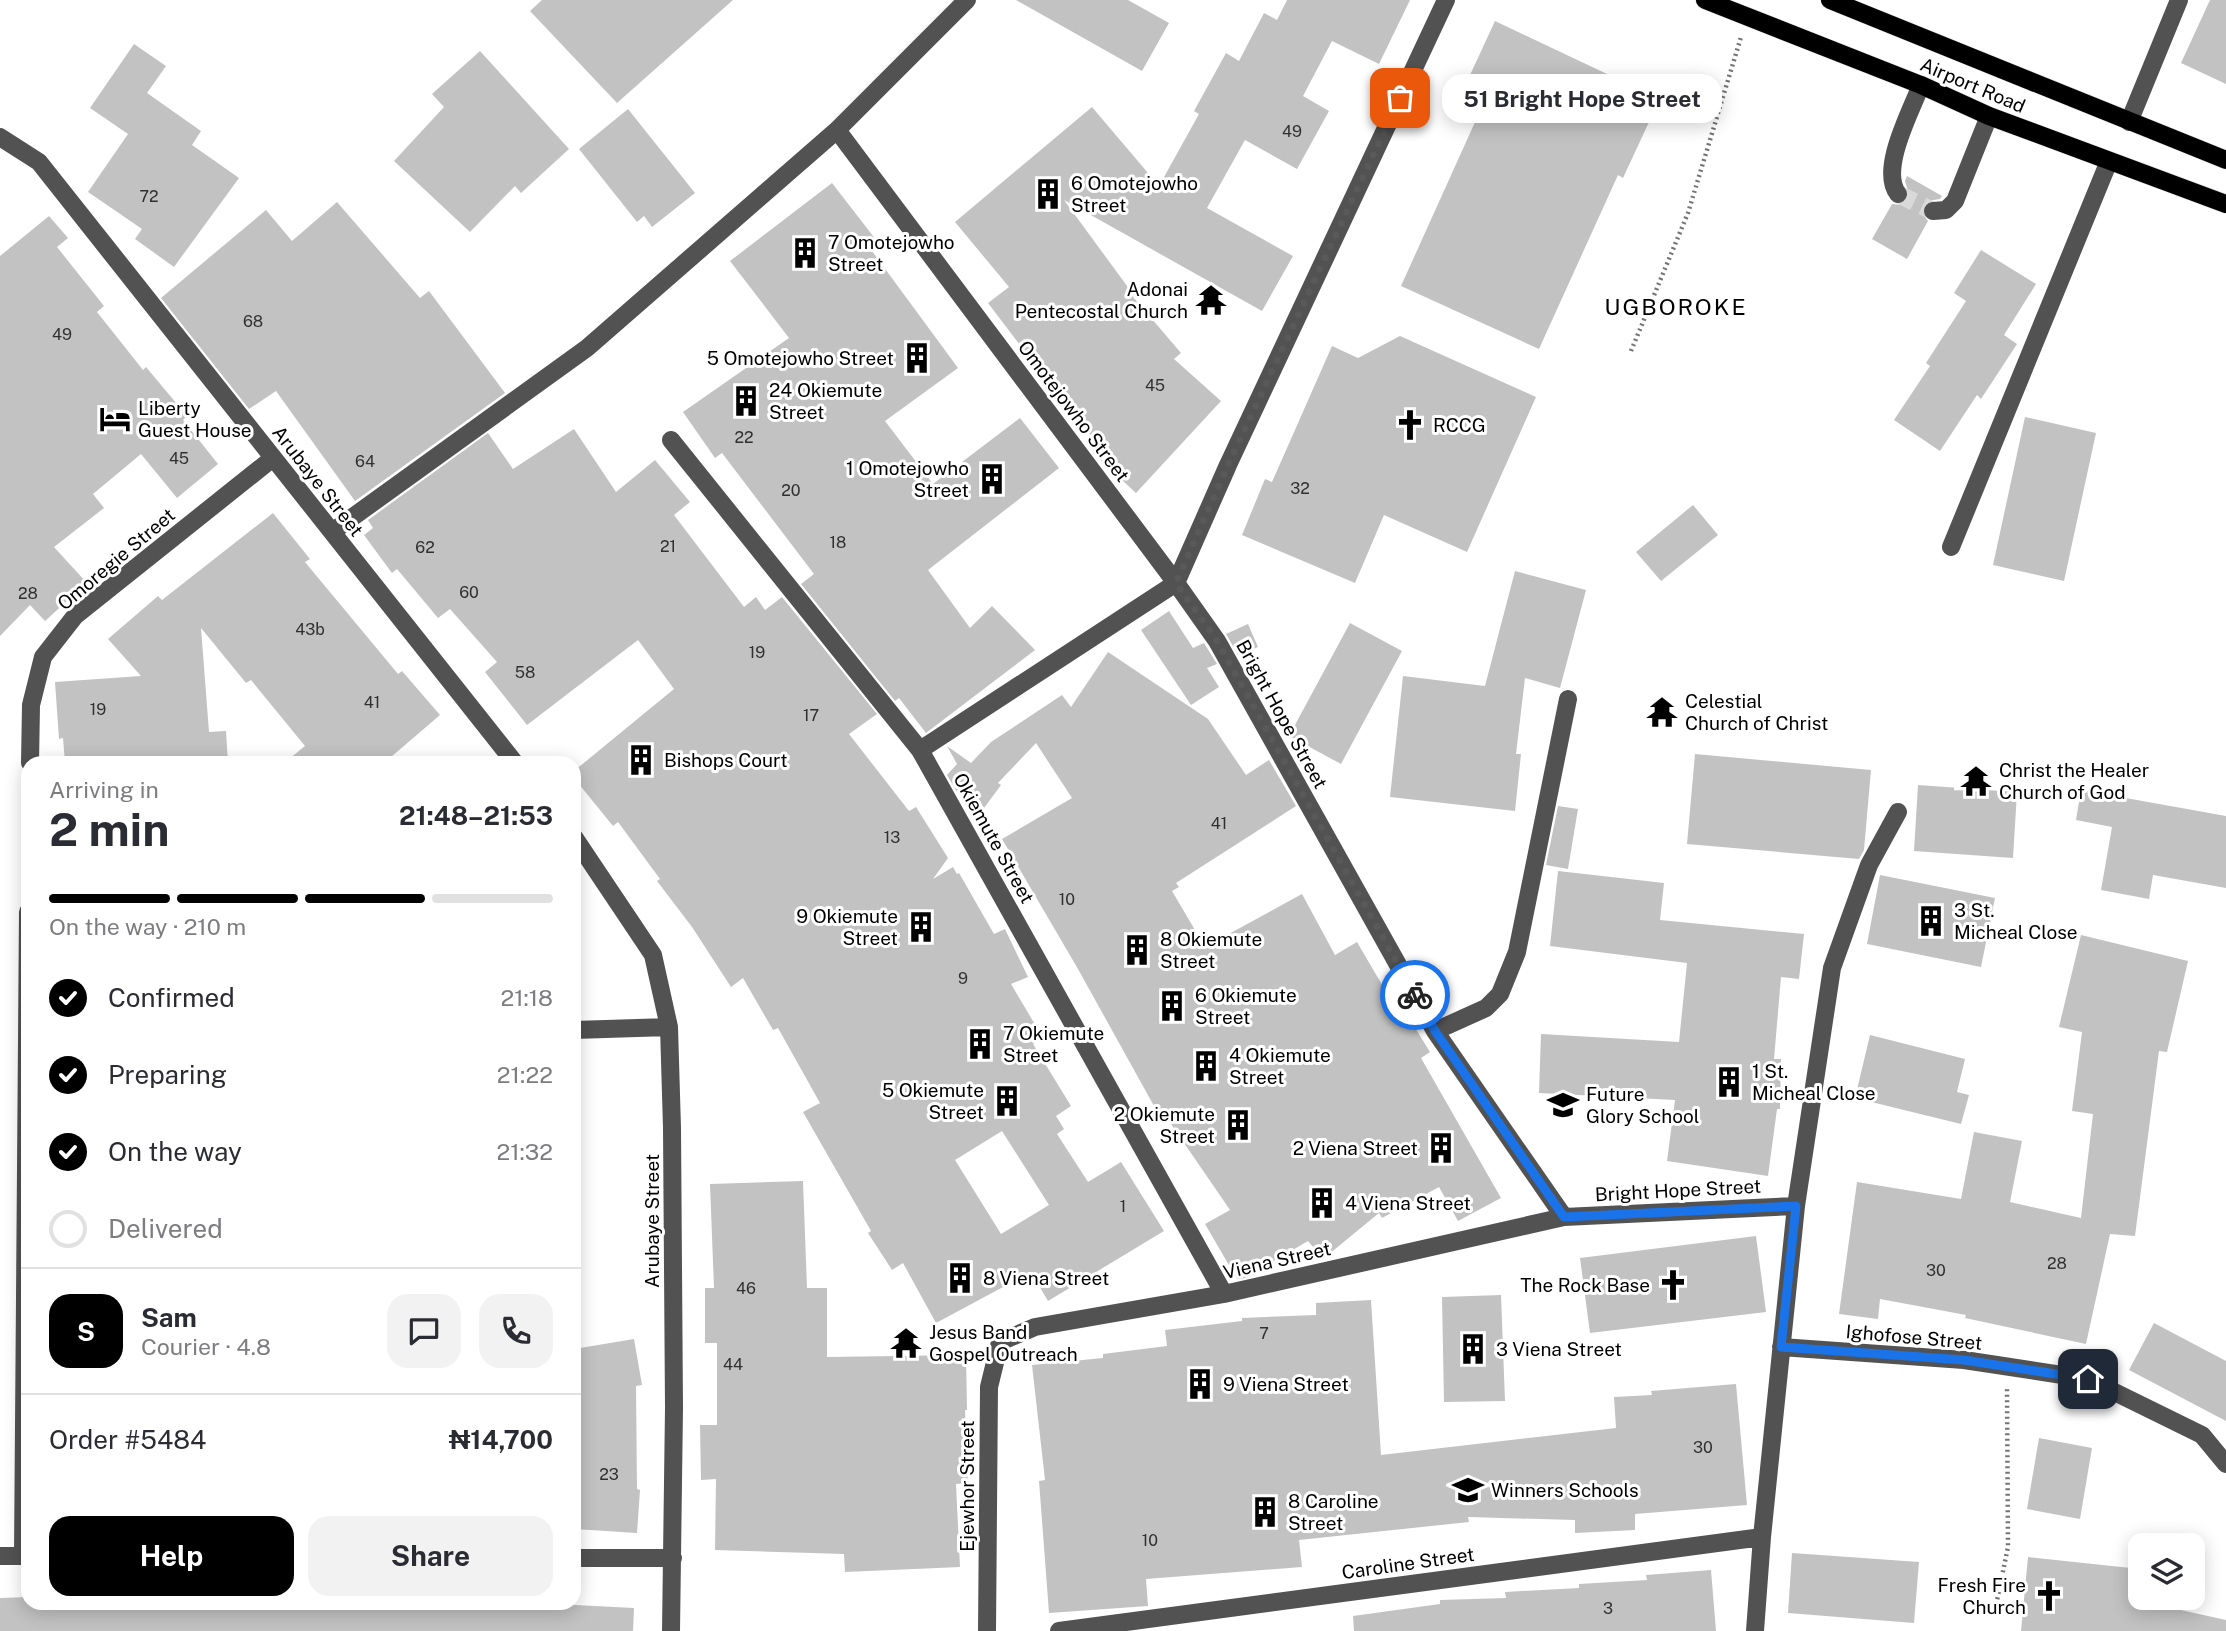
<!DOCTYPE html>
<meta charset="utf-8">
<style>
body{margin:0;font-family:"Public Sans",sans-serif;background:#f2f2f3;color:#2b2b33;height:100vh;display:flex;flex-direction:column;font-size:26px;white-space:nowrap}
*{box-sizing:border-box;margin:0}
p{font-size:23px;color:#7c7c81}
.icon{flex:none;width:38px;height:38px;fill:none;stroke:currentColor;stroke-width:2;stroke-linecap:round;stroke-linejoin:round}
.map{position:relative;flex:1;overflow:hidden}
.panel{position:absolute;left:21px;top:756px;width:560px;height:854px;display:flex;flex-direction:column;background:#fff;border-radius:21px;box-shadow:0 4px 18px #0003}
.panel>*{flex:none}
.controls{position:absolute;left:2128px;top:1533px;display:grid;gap:14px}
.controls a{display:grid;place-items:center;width:77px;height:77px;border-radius:14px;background:#fff;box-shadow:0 4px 18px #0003;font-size:35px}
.pin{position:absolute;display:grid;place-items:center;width:60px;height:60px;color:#fff;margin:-30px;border-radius:14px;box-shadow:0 4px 10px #0006}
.courier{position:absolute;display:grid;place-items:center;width:70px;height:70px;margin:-35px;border:5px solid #1a73e8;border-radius:50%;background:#fff;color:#222;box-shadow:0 2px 9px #0007}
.bubble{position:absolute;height:49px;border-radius:21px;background:#fff;box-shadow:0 4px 18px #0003;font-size:23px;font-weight:700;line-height:49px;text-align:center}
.overview em{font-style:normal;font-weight:700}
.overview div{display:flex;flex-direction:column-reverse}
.overview{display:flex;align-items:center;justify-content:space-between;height:119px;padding:0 28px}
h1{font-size:46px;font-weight:700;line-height:52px}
.bar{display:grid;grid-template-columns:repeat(4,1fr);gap:10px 7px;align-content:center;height:84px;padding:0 28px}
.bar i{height:9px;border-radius:5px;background:#e1e1e2}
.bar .selected{background:#000}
.bar p{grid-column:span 4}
.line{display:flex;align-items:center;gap:18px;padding:0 28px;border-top:2px solid #e1e1e2}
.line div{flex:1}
.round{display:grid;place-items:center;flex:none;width:74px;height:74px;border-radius:21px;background:#f2f2f3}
ol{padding:0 28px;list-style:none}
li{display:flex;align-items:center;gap:21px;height:77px}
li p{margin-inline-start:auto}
li .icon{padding:7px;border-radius:50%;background:#000;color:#fff;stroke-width:4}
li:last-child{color:#7c7c81}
li i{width:38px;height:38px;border:4px solid #e1e1e2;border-radius:50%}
.primary-button{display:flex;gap:14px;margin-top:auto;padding:14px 28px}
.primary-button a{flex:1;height:80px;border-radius:21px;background:#000;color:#fff;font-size:28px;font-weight:700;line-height:80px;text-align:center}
.primary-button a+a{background:#f2f2f3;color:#2b2b33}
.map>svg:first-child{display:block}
.building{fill:#c2c2c2;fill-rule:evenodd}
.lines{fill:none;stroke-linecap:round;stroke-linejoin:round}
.minor-tunnel{stroke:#d9d9d9;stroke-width:18;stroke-dasharray:18 9;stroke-linecap:butt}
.major-casing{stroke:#dbdbdb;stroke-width:19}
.path{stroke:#747474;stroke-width:4.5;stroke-dasharray:2 3.5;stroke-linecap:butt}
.minor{stroke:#525252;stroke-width:18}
.major{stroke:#000;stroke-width:18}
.done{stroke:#595959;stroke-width:7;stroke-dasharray:0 12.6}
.route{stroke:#1a73e8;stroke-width:9}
.labels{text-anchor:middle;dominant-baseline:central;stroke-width:6;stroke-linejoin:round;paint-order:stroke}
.number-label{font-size:16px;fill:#303030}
.street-label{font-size:19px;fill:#000;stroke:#fff}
.poi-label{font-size:19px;fill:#000;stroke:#fff;text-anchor:start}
.quarter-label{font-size:23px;letter-spacing:2px;fill:#000;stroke:#fff}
</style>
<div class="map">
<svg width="2226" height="1631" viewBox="0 0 2226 1631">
<rect width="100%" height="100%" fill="#fff"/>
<!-- building -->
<path class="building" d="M542 0H733L617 103 530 11Z
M1016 0H1128L1169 23 1142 71Z
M1287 0H1410L1379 64 1332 41 1303 96 1329 111 1297 169 1245 140 1207 208 1293 256 1262 311 1064 200 1130 290 1128 291 1181 353 1174 359 1221 401 1136 493 1095 455 1093 453 1099 446 1043 380 1045 378 988 303 1009 287 955 222 1092 107 1159 186 1199 114 1194 111 1226 53 1239 61 1264 13 1277 20Z
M2210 0H2226V84L2181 63Z
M1495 21 1624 82 1613 105 1649 122 1623 178 1618 175 1539 349 1401 286 1480 111 1458 101Z
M134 44 166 66 147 93 201 131 192 145 239 178 174 267 135 239 142 229 88 192 128 134 90 108Z
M480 51 569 149 521 193 515 186 470 232 394 161 444 107 432 94Z
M628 109 695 193 652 227 644 216 637 222 579 149Z
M1907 176 1942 196 1940 199 1927 201 1923 206 1922 213 1928 221 1907 259 1872 239 1892 204 1902 205 1908 200 1909 194 1905 181Z
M832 183 880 245 872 251 958 368 885 421 933 484 1020 418 1059 468 928 570 970 628 992 606 1035 650 926 733 899 698 895 701 801 584 814 574 722 453 715 458 683 412 789 338 730 261Z
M337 202 420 298 429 291 505 393 355 501 276 391 249 409 161 298 266 210 292 241Z
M49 216 68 238 57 247 104 306 97 312 143 370 146 367 187 416 183 420 218 464 177 498 141 454 93 494 104 508 54 547 87 583 45 621 30 605 0 636V256Z
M1981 250 2036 284 2004 335 2017 344 1981 399 1977 395 1940 451 1894 420 1930 366 1926 363 1966 301 1954 293Z
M1400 336 1536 397 1467 552 1384 515 1355 583 1242 535 1265 479 1272 482 1332 346 1358 358Z
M2025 417 2096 433 2064 581 1993 565Z
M574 429 616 492 655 460 690 502 674 515 744 607 756 597 765 610 782 597 877 714 849 734 909 811 916 807 948 858 933 879 953 867 957 874 959 873 994 934 1005 929 1028 977 1011 984 1043 1038 1033 1044 1071 1106 1056 1116 1064 1129 1057 1134 1088 1182 1121 1162 1164 1231 1048 1301 1031 1272 936 1323 903 1263 892 1270 868 1233 871 1231 803 1112 820 1103 778 1028 773 1030 743 978 731 987 692 927 657 881 660 879 618 822 613 826 574 778V771L674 689 638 640 527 725 485 672 497 662 450 609 438 618 397 569 392 573 364 535 373 528 368 520 488 433 513 469ZM1002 1131 1049 1205 1001 1234 955 1160Z
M1693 505 1718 535 1661 581 1636 552Z
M273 513 310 559 305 562 398 674 402 671 440 715 384 763H284L305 746 251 680 246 683 201 628 209 732 226 731 228 763H65L63 738 59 739 55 682 141 676 108 639 158 596 162 600Z
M1515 571 1586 590 1560 688 1525 678 1516 754H1521L1515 811 1390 797 1403 676 1485 686Z
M1169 611 1193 648 1204 643 1217 664 1207 668 1219 687 1191 705 1141 630Z
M1350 623 1402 651 1341 764 1289 736Z
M1248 624 1258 647 1238 655 1226 634Z
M1108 652 1208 719 1246 775 1269 760 1296 806 1176 883 1179 887 1172 891 1205 947 1302 894 1335 955 1357 942 1391 1000 1396 997 1430 1052 1421 1058 1501 1198 1458 1221 1439 1187 1382 1218 1379 1213 1323 1259 1308 1241 1245 1278 1237 1279 1205 1224 1230 1210 1169 1121 1164 1124 1078 969 1002 839 1072 798 1036 743 998 783 1001 785 984 808 974 792 964 797 957 792 947 775 957 764 947 746 971 763 991 742 1062 695 1071 707Z
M1695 754 1871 770 1864 850 1859 859 1687 844Z
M1918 785 2017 792 2013 858 1914 851Z
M2081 790 2226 816V888L2153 875 2149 899 2101 890 2112 827 2076 820Z
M1558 806 1578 809 1568 869 1546 865Z
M1558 871 1664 883 1660 920 1804 934 1799 979 1781 977 1774 1059H1781L1780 1109H1777L1768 1176 1667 1161 1675 1100 1539 1093 1541 1034 1679 1042 1687 963 1550 946Z
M1880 875 1995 898 1981 967 1867 944Z
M2081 935 2188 961 2167 1052 2159 1051 2135 1236 2110 1234 2086 1344 1965 1318 1966 1315 1880 1299 1878 1319 1839 1314 1857 1182 1961 1199 1974 1132 2022 1141 2010 1202 2081 1218 2093 1114 2072 1111 2082 1032 2059 1027Z
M1870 1035 1965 1059 1957 1092 1969 1095 1961 1124 1855 1098Z
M803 1181 807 1288H827V1357L966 1355 967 1410H965L968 1483 956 1484 960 1567 845 1572 844 1554 715 1550 716 1479 701 1480 700 1425H717V1343H705V1288H714L710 1184Z
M1756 1236 1766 1312 1590 1333 1580 1258Z
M1501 1295 1505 1401 1444 1402 1442 1297Z
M1371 1300 1381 1455 1616 1428 1614 1397 1652 1395 1651 1391 1736 1384 1747 1505 1635 1514V1530L1575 1533V1520L1468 1517 1469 1522 1299 1540 1302 1567 1146 1579 1148 1606 1049 1613 1039 1481 1045 1480 1032 1365 1103 1358V1354L1167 1346 1165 1330 1242 1321V1318L1316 1315V1303Z
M2154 1323 2226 1361V1421L2129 1370Z
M634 1339 642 1385 636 1386 637 1489 640 1490 637 1533 574 1529V1349Z
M2039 1438 2092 1448 2080 1519 2027 1509Z
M1792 1553 1919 1562 1914 1623 1788 1613Z
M2028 1557 2140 1569V1601L2226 1620V1631H2021Z
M1711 1570 1716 1631H1354L1353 1616 1440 1604V1600L1506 1598 1505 1592 1579 1588V1584L1647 1580 1646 1575Z
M28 1597V1603H536L634 1608 633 1631H0V1598Z"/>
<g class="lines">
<!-- minor-tunnel -->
<path class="minor-tunnel" d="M1898 194 1933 211"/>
<defs>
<path id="major" d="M1705 0 1921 85 1989 116 2226 204
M1830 0 2226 160"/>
</defs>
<!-- major casing -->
<use href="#major" class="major-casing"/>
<!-- path -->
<path class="path" d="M1631 351 1688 213 1741 37
M1995 1610 2008 1547 2007 1389"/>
<!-- minor -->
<path class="minor" d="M1446 0 1228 465 1176 583 1217 641 1435 1031 1564 1217 1796 1206
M2129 122 2179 0
M837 130 1176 583 920 750
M0 137 39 162 515 763
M1898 194C1879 170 1911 111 1921 85
M1933 211 1946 210 1955 201 1989 116
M671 440 920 750 1224 1294
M332 532 587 348 837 130 967 0
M1951 547 2109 161
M30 763 31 705 43 657 75 616 273 458
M574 837 653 955 669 1027 672 1128 674 1408 671 1631
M574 1030 669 1027
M1435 1031 1486 1008 1500 994 1517 952 1568 699
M1781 1347 1964 1360 2088 1379 2202 1435 2226 1464
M0 1556H28
M23 1556 28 912
M574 1558H673
M987 1631 989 1387 1000 1342 1035 1327 1224 1294 1564 1217
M1059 1631 1762 1537
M1755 1631 1762 1537 1796 1206 1832 968 1869 865 1898 812"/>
<!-- major -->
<use href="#major" class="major"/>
</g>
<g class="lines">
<!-- done -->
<path class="done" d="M1400 98 1228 465 1176 583 1217 641 1415 995"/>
<!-- route -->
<path class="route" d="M1415 995 1435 1031 1564 1217 1796 1206 1781 1347 1964 1360 2088 1379"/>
</g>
<!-- icons -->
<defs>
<symbol id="building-bare" viewBox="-9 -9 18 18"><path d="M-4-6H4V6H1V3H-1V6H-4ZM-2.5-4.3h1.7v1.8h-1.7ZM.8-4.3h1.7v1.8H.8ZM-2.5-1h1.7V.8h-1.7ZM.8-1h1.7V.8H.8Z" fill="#000" stroke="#fff" stroke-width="2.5" paint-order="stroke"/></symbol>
<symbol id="temple-bare" viewBox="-9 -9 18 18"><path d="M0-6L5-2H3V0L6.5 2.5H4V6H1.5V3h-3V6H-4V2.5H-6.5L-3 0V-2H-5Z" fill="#000" stroke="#fff" stroke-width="2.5" paint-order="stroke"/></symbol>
<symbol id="hotel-bare" viewBox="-9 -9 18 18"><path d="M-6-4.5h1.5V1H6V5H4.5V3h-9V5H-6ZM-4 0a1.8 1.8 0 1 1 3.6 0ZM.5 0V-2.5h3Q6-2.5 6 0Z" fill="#000" stroke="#fff" stroke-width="2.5" paint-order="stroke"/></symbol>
<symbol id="church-bare" viewBox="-9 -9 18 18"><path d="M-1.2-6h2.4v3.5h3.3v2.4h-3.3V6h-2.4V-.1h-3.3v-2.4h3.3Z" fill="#000" stroke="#fff" stroke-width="2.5" paint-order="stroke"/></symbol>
<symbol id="school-bare" viewBox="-9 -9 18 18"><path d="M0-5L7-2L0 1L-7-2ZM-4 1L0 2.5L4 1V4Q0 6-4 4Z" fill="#000" stroke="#fff" stroke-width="2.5" paint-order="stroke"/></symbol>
</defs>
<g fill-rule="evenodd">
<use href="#building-bare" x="1026" y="172" width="44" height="44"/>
<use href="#building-bare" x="783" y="231" width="44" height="44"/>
<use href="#temple-bare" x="1189" y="278" width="44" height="44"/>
<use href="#building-bare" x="895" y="336" width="44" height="44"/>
<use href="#building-bare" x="724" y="379" width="44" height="44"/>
<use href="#hotel-bare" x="93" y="397" width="44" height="44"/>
<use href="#church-bare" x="1388" y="403" width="44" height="44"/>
<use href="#building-bare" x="970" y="457" width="44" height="44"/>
<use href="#temple-bare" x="1640" y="690" width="44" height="44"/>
<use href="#building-bare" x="619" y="738" width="44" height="44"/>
<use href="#temple-bare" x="1954" y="759" width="44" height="44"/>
<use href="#building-bare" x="1909" y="899" width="44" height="44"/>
<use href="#building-bare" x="899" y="905" width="44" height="44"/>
<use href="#building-bare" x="1115" y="928" width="44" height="44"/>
<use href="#building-bare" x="1150" y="984" width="44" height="44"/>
<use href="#building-bare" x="958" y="1022" width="44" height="44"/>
<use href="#building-bare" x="1184" y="1044" width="44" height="44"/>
<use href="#building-bare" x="1707" y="1060" width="44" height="44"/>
<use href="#building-bare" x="985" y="1079" width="44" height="44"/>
<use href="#school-bare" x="1541" y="1083" width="44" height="44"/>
<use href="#building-bare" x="1216" y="1103" width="44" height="44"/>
<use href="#building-bare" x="1419" y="1126" width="44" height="44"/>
<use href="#building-bare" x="1300" y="1181" width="44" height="44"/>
<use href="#building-bare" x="938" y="1256" width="44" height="44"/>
<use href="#church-bare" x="1651" y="1263" width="44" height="44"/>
<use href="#temple-bare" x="884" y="1321" width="44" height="44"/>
<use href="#building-bare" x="1451" y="1327" width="44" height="44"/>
<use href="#building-bare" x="1178" y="1362" width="44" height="44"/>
<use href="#school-bare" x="1446" y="1468" width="44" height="44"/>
<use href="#building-bare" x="1243" y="1490" width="44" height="44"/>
<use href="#church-bare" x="2027" y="1574" width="44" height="44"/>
</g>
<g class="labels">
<!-- number labels -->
<g class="number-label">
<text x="1292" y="131">49</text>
<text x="149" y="196">72</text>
<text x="253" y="321">68</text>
<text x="62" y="334">49</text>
<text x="1155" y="385">45</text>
<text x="744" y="437">22</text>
<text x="179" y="458">45</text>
<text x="365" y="461">64</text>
<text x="1300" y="488">32</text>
<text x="791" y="490">20</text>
<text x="838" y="542">18</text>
<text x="668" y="546">21</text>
<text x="425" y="547">62</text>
<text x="469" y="592">60</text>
<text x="28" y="593">28</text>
<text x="310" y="629">43b</text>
<text x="757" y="652">19</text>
<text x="525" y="672">58</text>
<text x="372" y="702">41</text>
<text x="98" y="709">19</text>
<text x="811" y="715">17</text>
<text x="1219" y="823">41</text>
<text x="892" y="837">13</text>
<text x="1067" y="899">10</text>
<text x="963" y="978">9</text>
<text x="1123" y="1206">1</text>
<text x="2057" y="1263">28</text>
<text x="1936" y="1270">30</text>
<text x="746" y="1288">46</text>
<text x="1264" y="1333">7</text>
<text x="733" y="1364">44</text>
<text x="1703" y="1447">30</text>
<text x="609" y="1474">23</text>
<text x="1150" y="1540">10</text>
<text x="1608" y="1608">3</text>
</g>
<!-- street labels -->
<g class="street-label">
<text transform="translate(1973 85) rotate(23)">Airport Road</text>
<text transform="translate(1074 411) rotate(53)">Omotejowho Street</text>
<text transform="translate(318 481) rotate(52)">Arubaye Street</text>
<text transform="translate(116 559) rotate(-40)">Omoregie Street</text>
<text transform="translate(1282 714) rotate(61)">Bright Hope Street</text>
<text transform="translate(994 838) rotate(61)">Okiemute Street</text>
<text transform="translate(1678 1190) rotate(-3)">Bright Hope Street</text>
<text transform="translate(652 1221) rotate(-90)">Arubaye Street</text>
<text transform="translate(1277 1260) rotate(-13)">Viena Street</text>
<text transform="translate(1914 1337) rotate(5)">Ighofose Street</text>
<text transform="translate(967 1486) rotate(-90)">Ejewhor Street</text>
<text transform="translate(1408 1563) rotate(-8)">Caroline Street</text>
</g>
<!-- poi labels -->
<g class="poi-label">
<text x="1071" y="183">6 Omotejowho<tspan x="1071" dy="22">Street</tspan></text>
<text x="828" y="242">7 Omotejowho<tspan x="828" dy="22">Street</tspan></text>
<text x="1188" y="289" text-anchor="end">Adonai<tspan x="1188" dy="22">Pentecostal Church</tspan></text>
<text x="894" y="358" text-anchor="end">5 Omotejowho Street</text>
<text x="769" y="390">24 Okiemute<tspan x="769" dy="22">Street</tspan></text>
<text x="138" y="408">Liberty<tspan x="138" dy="22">Guest House</tspan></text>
<text x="1433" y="425">RCCG</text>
<text x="969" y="468" text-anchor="end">1 Omotejowho<tspan x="969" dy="22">Street</tspan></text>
<text x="1685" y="701">Celestial<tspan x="1685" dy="22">Church of Christ</tspan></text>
<text x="664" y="760">Bishops Court</text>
<text x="1999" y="770">Christ the Healer<tspan x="1999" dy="22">Church of God</tspan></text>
<text x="1954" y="910">3 St.<tspan x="1954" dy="22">Micheal Close</tspan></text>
<text x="898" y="916" text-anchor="end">9 Okiemute<tspan x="898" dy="22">Street</tspan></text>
<text x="1160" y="939">8 Okiemute<tspan x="1160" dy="22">Street</tspan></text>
<text x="1195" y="995">6 Okiemute<tspan x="1195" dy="22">Street</tspan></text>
<text x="1003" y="1033">7 Okiemute<tspan x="1003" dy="22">Street</tspan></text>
<text x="1229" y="1055">4 Okiemute<tspan x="1229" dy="22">Street</tspan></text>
<text x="1752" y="1071">1 St.<tspan x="1752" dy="22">Micheal Close</tspan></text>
<text x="984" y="1090" text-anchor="end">5 Okiemute<tspan x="984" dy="22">Street</tspan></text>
<text x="1586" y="1094">Future<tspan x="1586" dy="22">Glory School</tspan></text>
<text x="1215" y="1114" text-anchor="end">2 Okiemute<tspan x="1215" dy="22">Street</tspan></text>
<text x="1418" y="1148" text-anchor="end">2 Viena Street</text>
<text x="1345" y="1203">4 Viena Street</text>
<text x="983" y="1278">8 Viena Street</text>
<text x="1650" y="1285" text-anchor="end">The Rock Base</text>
<text x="929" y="1332">Jesus Band<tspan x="929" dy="22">Gospel Outreach</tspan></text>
<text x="1496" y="1349">3 Viena Street</text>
<text x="1223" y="1384">9 Viena Street</text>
<text x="1491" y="1490">Winners Schools</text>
<text x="1288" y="1501">8 Caroline<tspan x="1288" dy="22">Street</tspan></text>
<text x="2026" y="1585" text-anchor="end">Fresh Fire<tspan x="2026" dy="22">Church</tspan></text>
</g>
<!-- quarter labels -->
<g class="quarter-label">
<text x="1676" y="306">UGBOROKE</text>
</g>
</g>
</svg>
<div class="controls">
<a><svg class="icon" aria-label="layers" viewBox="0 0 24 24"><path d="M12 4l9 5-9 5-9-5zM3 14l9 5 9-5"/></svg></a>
</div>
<div class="pin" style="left:1400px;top:98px;background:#ea580c"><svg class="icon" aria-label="bag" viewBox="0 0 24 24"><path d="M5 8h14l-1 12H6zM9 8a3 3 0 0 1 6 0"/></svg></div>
<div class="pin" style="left:2088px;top:1379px;background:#1f2937"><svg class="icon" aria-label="home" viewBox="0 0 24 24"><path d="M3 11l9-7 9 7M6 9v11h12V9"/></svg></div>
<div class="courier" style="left:1415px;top:995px"><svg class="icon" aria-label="bike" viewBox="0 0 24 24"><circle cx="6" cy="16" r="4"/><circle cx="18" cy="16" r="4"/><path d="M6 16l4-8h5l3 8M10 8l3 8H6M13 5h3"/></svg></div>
<div class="bubble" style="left:1442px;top:74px;width:280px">51 Bright Hope Street</div>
<section class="panel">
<div class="overview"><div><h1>2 min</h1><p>Arriving in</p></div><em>21:48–21:53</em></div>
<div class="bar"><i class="selected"></i><i class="selected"></i><i class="selected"></i><i></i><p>On the way · 210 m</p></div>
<ol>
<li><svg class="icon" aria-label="check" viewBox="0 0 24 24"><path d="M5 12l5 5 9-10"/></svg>Confirmed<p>21:18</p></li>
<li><svg class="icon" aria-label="check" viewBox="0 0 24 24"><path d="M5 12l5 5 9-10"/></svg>Preparing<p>21:22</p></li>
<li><svg class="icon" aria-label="check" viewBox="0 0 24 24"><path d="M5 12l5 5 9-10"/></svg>On the way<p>21:32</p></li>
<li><i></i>Delivered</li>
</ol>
<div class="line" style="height:126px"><b class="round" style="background:#000;color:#fff">S</b><div><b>Sam</b><p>Courier · 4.8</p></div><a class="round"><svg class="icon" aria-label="chat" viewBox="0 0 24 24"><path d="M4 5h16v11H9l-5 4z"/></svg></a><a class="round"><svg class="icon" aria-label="phone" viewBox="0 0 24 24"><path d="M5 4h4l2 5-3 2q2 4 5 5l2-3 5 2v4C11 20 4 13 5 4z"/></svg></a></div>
<div class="line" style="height:91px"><div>Order #5484</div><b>₦14,700</b></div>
<div class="primary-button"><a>Help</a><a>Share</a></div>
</section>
</div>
